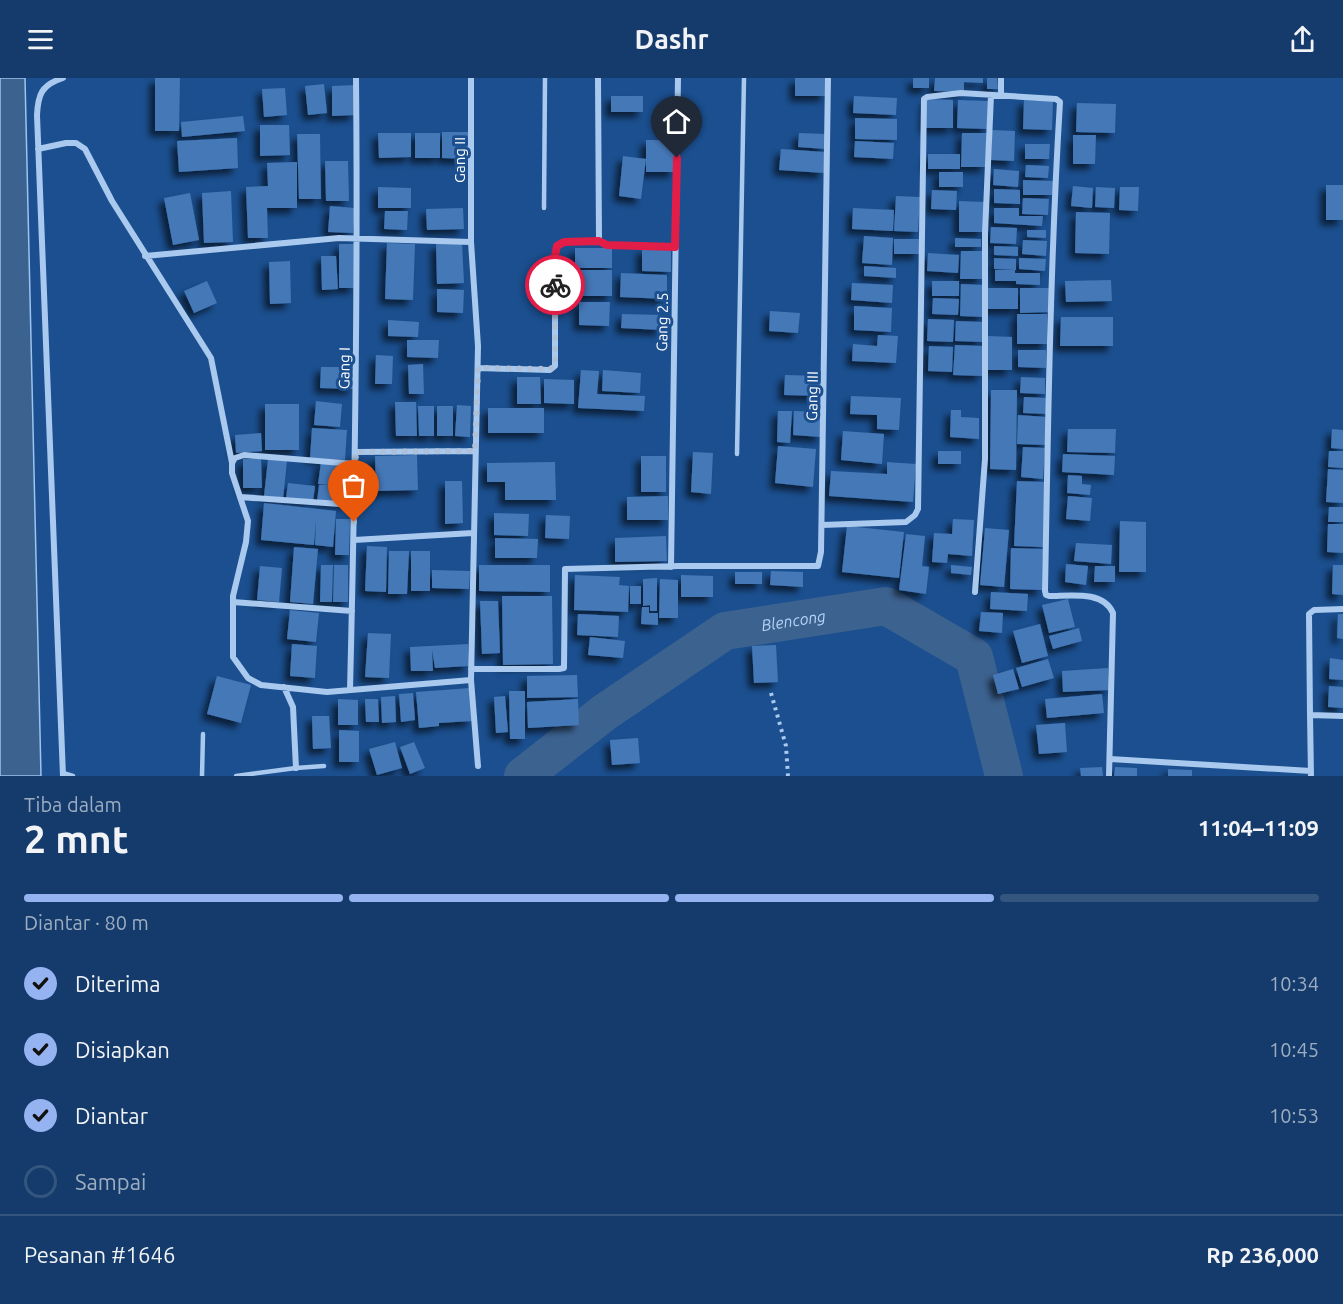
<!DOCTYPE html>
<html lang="id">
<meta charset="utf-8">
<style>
body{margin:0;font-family:Ubuntu,sans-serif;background:#214673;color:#f1f3f6;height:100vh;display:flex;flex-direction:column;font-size:22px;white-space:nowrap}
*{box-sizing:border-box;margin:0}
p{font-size:20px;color:#9dadc1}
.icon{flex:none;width:33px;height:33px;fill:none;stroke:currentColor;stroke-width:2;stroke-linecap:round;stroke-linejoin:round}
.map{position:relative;height:698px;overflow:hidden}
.details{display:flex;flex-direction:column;background:#143b6b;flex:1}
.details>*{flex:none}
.pin{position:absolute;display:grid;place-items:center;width:51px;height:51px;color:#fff;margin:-62px -26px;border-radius:50% 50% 50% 0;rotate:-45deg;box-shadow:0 0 6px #0007}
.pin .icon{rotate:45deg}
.courier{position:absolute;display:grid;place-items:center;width:60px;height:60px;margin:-30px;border:4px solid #e11d48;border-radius:50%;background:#fff;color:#222;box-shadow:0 2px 8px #0007}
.headline em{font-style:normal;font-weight:600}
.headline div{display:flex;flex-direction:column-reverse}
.headline{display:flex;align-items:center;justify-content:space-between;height:102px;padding:0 24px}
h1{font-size:39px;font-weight:600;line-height:45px}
.bar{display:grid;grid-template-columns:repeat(4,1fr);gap:9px 6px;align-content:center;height:72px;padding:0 24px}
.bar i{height:8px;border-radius:4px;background:#33557e}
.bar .on{background:#95b2f1}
.bar p{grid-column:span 4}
.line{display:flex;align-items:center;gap:15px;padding:0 24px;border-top:2px solid #33557e}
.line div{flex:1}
ol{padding:0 24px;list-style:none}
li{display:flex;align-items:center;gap:18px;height:66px}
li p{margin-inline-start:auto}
li .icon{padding:6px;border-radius:50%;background:#95b2f1;color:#111;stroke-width:4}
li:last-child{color:#9dadc1}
li i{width:33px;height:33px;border:3px solid #33557e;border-radius:50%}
header{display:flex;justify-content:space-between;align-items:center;height:78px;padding:0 24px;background:#143b6b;font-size:27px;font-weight:600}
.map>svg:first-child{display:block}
.water{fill:#3c6290;stroke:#9cc4f0;stroke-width:1.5}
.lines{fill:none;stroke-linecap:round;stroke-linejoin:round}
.river{stroke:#3c6290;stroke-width:38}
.building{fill:#4478b7;filter:url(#shadow)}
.path{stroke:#a9c9ee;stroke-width:4;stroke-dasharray:3 4.5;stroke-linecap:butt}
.lane{stroke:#a9c9ee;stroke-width:4.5}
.street{stroke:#a9c9ee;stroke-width:6}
.done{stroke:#afc1d8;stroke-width:6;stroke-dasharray:0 10.8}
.route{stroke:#e11d48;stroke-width:8}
.labels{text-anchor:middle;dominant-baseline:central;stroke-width:6;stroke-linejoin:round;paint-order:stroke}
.street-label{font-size:15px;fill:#fff;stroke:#1b4f8f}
.water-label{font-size:16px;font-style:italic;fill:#b5d3f5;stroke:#1b4f8f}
</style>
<header><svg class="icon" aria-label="menu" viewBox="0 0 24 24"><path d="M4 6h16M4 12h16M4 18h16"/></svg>Dashr<svg class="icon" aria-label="share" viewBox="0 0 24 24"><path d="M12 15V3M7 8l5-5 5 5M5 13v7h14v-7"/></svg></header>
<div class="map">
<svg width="1343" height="698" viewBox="0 0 1343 698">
<defs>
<filter id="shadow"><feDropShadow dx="-5.5" dy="5.5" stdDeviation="3" flood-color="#0009"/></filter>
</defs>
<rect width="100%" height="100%" fill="#1b4f8f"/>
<!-- water -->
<path class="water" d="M0 0H25L41 698H0Z"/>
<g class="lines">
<!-- river -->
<path class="river" id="s1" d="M523 698 605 634 725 553 886 528 974 579 1004 698"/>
</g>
<!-- building -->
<path class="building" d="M155 0H180L179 53H155Z
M795 0H826V18H795Z
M913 0H929V10H913Z
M935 0H983V5L964 4V14L934 13Z
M987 0H997L998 11H987Z
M324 6 327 35 308 37 305 8Z
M355 7V37L332 38V8Z
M285 10 287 37 264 39 262 11Z
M611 18H643V34H611Z
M854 18 897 20 896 37 853 35Z
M926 21 953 22V50H925Z
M958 22 988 23V51L957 50Z
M1024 22 1053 23 1052 52 1023 51Z
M1077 25 1116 26 1115 55 1076 54Z
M243 38 245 53 182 59 181 44Z
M855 40 897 41V62L855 61Z
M260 47H289L290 77 260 78Z
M992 52 1015 53 1014 83 991 82Z
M442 54H470L469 81 442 80Z
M378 55H411V79L379 80Z
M415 55H440V80H415Z
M799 55 826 56 825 71 798 69Z
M962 55H987L986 89H961Z
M297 56H320L321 121H299Z
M1073 57H1096L1095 86H1073Z
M237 60 238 90 179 94 177 63Z
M646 62H675V94H646Z
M855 63 894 65 893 81 854 79Z
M1025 66H1050L1049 81H1025Z
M781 71 825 74 824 95 779 92Z
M928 76H960V91H928Z
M623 78 646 81 641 121 619 118Z
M325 83H348L349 123H326Z
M297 84V130H267L268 160H248L246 109 268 108 267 85Z
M1026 87 1049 88 1048 100 1025 99Z
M994 91 1019 93 1018 109 993 107Z
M939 94H963V109H939Z
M1023 102 1053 103V117H1023Z
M1326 107H1343V142H1326Z
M1073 108 1093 110 1092 130 1071 128Z
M378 109 411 110V130H378Z
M1096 109 1115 110 1114 130 1095 129Z
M1120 109H1139L1138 133 1119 132Z
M994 111 1020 112V126L994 125Z
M932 112 957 113 956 132 931 131Z
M231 113 233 164 204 165 202 115Z
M190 115 199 162 173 167 164 120Z
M896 118 920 119 918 154 894 153Z
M1023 120 1049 121 1048 137 1022 136Z
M959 123 985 124 984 154H959Z
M330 128 355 130 353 155 328 154Z
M463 130 464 151 427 152 426 131Z
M853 130 894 132 893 153 852 151Z
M994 130H1019V138H1043L1042 148 994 145Z
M385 133H408L407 152 384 151Z
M1076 134 1110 135 1109 176 1075 175Z
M991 149 1017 150 1016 166 990 165Z
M1027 152H1046V160L1027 159Z
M864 158 893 160 892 187 862 185Z
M955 160 981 161V169H955Z
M894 161H920V176H894Z
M1023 162 1047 163 1046 178 1022 176Z
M387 165 415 166 413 222 385 221Z
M462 165 464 205 437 206 436 166Z
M339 166H355V210H339Z
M994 168 1018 169V178L994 177Z
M575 170H612V190H575Z
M642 170 671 171V194L642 193Z
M961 173H984L983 201H960Z
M928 175 959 177 958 195 927 193Z
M321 178H336L338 211 322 212Z
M994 180 1016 181V192L994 191Z
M1019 180 1046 181 1045 193 1019 191Z
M290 183 291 225 270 226 269 184Z
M864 188 896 190V200L864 198Z
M580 192H612V218H580Z
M995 192H1015V195H1040V207L1016 206V203H995Z
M621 195 667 197V221L620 219Z
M1111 202 1112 223 1066 224 1065 203Z
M207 203 217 225 194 235 184 213Z
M932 203H959V218H932Z
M852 205 893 207 892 225 851 222Z
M961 206 985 207 984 239 960 238Z
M987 210H1018V231H987Z
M1020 210H1049V234L1020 235Z
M437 211 464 212 463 235 437 234Z
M933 220 959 221 958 237 932 236Z
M579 224H610L609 248 579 247Z
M854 228 892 230 891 254 854 252Z
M770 233 800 235 798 255 769 253Z
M622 236 662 237 661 252 621 250Z
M1017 236H1047V266H1017Z
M1061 239H1113V268H1060Z
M928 241 954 242 953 264 927 263Z
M388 242 419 244 418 259 388 258Z
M956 243 984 244 983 264 955 263Z
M878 257 898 258 896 285 852 283 853 266 877 268Z
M988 258 1012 259V292H987Z
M407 262H439L438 280 407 279Z
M955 267 983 268 982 298 953 297Z
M929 268 953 269 952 294 928 293Z
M1018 272H1046V290L1018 289Z
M376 277 393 278 392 306H375Z
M423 286 424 316H409L408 287Z
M321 289H354L353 311 320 310Z
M581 292 599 293 597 316 645 318 644 333 578 330Z
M603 292 641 295 640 315 602 313Z
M785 297 823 298 822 318 784 317Z
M517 299H540L541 326H517Z
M1021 299 1045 300V316L1020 315Z
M544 301 574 302V326L544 325Z
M991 312H1017L1016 392 990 391Z
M851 318 901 320 899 352 877 351V337L850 336Z
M1024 319 1048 320 1047 336 1023 335Z
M316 323 342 326 340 349 314 347Z
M395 324H416L417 358H396Z
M265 326H299V372H265Z
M457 327 471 328 470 359 455 358Z
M418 328H434V358H419Z
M437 328H453V358H437Z
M488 330H544V355H488Z
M951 332H961V339L979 340V361L950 359Z
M778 333H792L790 365 777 364Z
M794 333 822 334 821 359 793 357Z
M1018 337 1047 339 1046 367 1017 366Z
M312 350 347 352 345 382 310 380Z
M1068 351H1116L1115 375 1067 374Z
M1332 351 1343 352V371L1331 370Z
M843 353 884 356 882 386 841 382Z
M261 355 262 373 236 375 235 357Z
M778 368 816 371 813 409 775 405Z
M1023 369 1045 370 1043 401 1021 399Z
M938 373H961V386H938Z
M1329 373H1343V390L1328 389Z
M693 374 713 375 711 416 691 414Z
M1063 376 1115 378 1114 397 1062 394Z
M417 377 418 412 376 413 375 378Z
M641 378H666V414H641Z
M243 381H261L262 410H243Z
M268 381 287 383 283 421 264 418Z
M321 384 350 387 347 425 317 423 319 407H329L318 406Z
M555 384 556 422H505V404H487V385Z
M887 384 916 386 913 424 829 418 831 393 887 396Z
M1328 391 1343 392V425L1326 424Z
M1068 397 1082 398V406L1091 407 1090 417 1067 415Z
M445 403H462L463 445 445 446Z
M1017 403 1045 404 1043 469 1014 468Z
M288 405 315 408 313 423 286 420Z
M668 418V442H627V419Z
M1068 418 1092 420 1090 443 1066 441Z
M264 425 336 433 333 469 315 467 316 442 314 467 261 462Z
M1329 429H1343V444H1328Z
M494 435 529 436 528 458 494 457Z
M546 437 570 438 569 461 545 460Z
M336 441H350L349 477H335Z
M953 441 974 442 972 478 948 476 947 485 932 484 934 455 952 456Z
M1120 443 1146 444V494H1119Z
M1328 446H1343V475L1327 474Z
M847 448 904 454 899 500 842 494Z
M985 450 1009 452 1004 509 980 507Z
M906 456 925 458 922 488 929 489 926 516 899 512Z
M666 458 667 483 615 484V460Z
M495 460 538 461 537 480H495Z
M1076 465 1112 467 1111 486 1074 483Z
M367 468 387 469 386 514 365 513Z
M294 469 318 471 313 526 290 524Z
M1011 470 1043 471 1042 512 1010 511Z
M389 473H409L407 516H388Z
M411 473H430V513H411Z
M1066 486 1088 488 1086 507 1065 504Z
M321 487H333L332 524H320Z
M334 487H348V524H333Z
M479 487H550V514L479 513Z
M951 487 972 489 971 497 951 495Z
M1333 487H1343V517L1332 516Z
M260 488 282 490 279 524 257 522Z
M1095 488H1115V504H1094Z
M432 492 470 493 469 511 432 510Z
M771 493 803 494V509L770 507Z
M735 494H762V506H735Z
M575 497 620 499 619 507 629 508 628 534 574 532Z
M681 497 713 498V519H681Z
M657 500V533H650V527L643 528V501Z
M660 501 678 502V540H659Z
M630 508H641V526H630Z
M991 514 1028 516 1027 533 990 531Z
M502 518H552L553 586 503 587Z
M1068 521 1075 549 1049 555 1042 527Z
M480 523H498L500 575 482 576Z
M642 529H649V535H658V547L641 546Z
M290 532 319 535 316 564 287 561Z
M981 534 1003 535 1002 555 979 553Z
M578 536 619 538 618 559 577 557Z
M1338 536H1343V561L1337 560Z
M1040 546 1048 578 1022 585 1013 553Z
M1079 550 1082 563 1053 571 1049 558Z
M368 555 391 556 389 600 365 599Z
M590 559 625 563 623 580 588 577Z
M292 566 317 568 315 600 290 598Z
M468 566 469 588 435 590 432 572 433 593H411L410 569Z
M776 567 778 604 754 605 752 568Z
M1330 580 1343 582V602L1329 601Z
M1048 581 1054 600 1022 609 1016 590Z
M1108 590 1109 612 1063 614 1062 593Z
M1013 591 1019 611 998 616 993 597Z
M577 597 578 619 527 620V598Z
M217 598 251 607 241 645 207 636Z
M1329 608 1343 609V630L1328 629Z
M470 610 472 643 439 645V648L419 650 416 614Z
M509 613H525V661H510Z
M413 615 415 642 401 644 399 616Z
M1102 616 1104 635 1047 640 1045 621Z
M395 618 396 644 382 645 381 619Z
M505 618 508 654 496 655 494 619Z
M338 621 358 622V647H338Z
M365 621H378L379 644H366Z
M578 621 579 647 528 650 527 624Z
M312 638H329L331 670 313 671Z
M1065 645 1067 674 1039 676 1036 647Z
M339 652 359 653V684H339Z
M638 660 640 685 612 687 610 662Z
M395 664 402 690 377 697 369 671Z
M414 664 425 690 410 696 400 669Z
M1102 689 1103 698H1081L1080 690Z
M1115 689 1137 690V698H1114Z
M1168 691 1192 692V698H1168Z"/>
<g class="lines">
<!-- path -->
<path class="path" d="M771 615 786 668 788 698"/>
<!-- lane -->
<path class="lane" d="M544 130 545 0
M737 376 744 0
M63 695 73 698
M202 698 203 656
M236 698 296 690 324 688"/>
<!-- street -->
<path class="street" d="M63 0C41 7 38 17 37 37L63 698
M471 0V164L478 268 471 602 478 688
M598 0 599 163 607 167 675 169
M1001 0V16
M38 71 66 65H76L85 71 112 123 211 280 232 385
M145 178 339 160 471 164
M478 290 550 292 555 288V178L557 168 564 164 599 163
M355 374 475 373
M355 386 244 377 235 380 232 385V395L248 443 246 464 233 518V579L248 600 261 607 327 614 471 602
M240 419 354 427
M822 447 906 444 915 437 918 431 924 21 927 19 961 15 1056 21 1060 24C1050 187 1048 350 1045 513L1046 517 1049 518C1069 518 1103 512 1113 535L1109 698
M354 462 473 455
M671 489 678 0
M975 514 985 381V155L991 17
M233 524 352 533
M471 591H559L564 590 565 491 679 488H818L821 474 828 0
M284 609 293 629 296 690
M350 612C355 408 358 204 356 0
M1310 637 1309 536 1314 532 1343 531
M1110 681 1311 693
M1311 698 1310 637 1343 638"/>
</g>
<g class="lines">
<!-- done -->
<path class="done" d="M354 444 356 374 475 373 478 290 550 291 555 288V207"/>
<!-- route -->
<path class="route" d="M555 207V178L557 168 564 164 599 163 607 167 675 169 677 80"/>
</g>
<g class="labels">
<!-- street labels -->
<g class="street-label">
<text transform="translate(459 82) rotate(-90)">Gang II</text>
<text transform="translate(662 244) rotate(-89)">Gang 2.5</text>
<text transform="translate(344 290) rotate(-89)">Gang I</text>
<text transform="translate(812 318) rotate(-89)">Gang III</text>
</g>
<!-- water labels -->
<g class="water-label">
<text stroke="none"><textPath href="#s1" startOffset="318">Blencong</textPath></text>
</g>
</g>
</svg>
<div class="pin" style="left:354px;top:444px;background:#ea580c"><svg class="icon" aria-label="bag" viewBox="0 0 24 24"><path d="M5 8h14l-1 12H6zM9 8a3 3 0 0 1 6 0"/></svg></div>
<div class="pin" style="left:677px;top:80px;background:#1f2937"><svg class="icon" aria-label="home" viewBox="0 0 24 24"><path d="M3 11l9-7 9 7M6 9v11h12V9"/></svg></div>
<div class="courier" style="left:555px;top:207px"><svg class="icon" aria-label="bike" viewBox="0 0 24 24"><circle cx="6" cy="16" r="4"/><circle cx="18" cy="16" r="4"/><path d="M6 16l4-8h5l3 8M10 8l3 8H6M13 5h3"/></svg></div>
</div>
<section class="details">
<div class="headline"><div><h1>2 mnt</h1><p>Tiba dalam</p></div><em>11:04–11:09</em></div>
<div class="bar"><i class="on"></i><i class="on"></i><i class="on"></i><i></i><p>Diantar · 80 m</p></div>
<ol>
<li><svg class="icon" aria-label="check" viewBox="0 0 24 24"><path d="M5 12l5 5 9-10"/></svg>Diterima<p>10:34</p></li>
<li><svg class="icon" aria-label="check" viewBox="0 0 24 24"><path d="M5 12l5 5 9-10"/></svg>Disiapkan<p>10:45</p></li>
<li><svg class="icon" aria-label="check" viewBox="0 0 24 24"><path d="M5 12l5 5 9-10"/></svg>Diantar<p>10:53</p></li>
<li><i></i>Sampai</li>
</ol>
<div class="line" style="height:78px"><div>Pesanan #1646</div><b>Rp 236,000</b></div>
</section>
